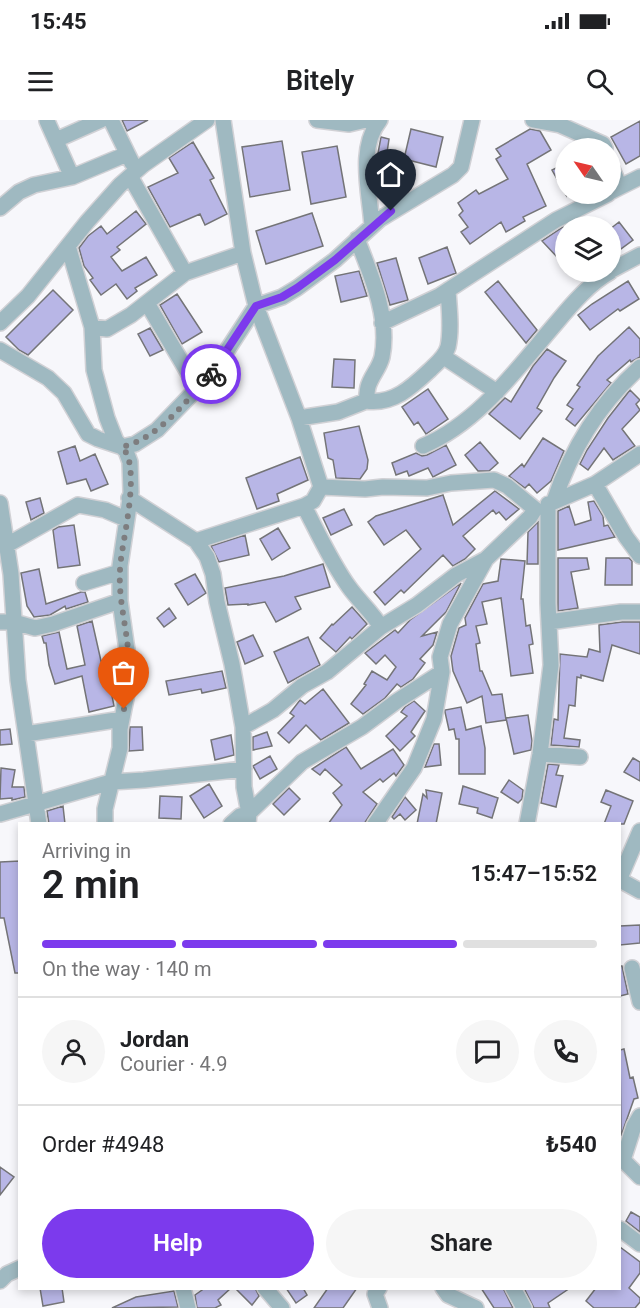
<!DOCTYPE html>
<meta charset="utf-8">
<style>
body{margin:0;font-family:Roboto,sans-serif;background:#f6f6f6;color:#202124;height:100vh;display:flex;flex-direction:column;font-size:22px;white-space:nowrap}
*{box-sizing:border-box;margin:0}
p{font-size:20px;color:#757577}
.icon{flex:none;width:33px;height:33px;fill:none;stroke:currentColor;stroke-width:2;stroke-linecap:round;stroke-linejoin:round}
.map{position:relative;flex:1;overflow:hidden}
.drawer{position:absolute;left:18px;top:702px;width:603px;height:468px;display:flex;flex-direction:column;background:#fff;border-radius:0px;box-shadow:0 3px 9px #0003}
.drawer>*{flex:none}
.needle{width:39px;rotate:304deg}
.buttons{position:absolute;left:555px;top:18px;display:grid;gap:12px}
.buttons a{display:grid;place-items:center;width:66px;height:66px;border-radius:50%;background:#fff;box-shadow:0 3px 9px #0003;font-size:30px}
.pin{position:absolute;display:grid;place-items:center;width:51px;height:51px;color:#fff;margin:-62px -26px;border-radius:50% 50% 50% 0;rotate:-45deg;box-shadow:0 0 6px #0007}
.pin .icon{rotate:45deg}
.courier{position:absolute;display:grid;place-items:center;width:60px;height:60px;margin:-30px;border:4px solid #7c3aed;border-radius:50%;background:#fff;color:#222;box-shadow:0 2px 8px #0007}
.headline em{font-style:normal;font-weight:600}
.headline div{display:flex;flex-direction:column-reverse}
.headline{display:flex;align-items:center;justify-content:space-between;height:102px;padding:0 24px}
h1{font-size:39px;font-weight:600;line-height:45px}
.bar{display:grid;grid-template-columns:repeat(4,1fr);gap:9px 6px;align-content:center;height:72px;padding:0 24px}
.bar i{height:8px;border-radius:4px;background:#e0e0e0}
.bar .selected{background:#7c3aed}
.bar p{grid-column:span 4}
.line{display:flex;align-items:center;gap:15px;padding:0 24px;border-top:2px solid #e0e0e0}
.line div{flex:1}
.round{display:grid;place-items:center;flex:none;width:63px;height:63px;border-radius:32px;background:#f6f6f6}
.primary-button{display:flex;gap:12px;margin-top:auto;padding:12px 24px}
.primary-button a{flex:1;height:69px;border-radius:36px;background:#7c3aed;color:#fff;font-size:24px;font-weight:600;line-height:69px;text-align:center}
.primary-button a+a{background:#f6f6f6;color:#202124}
.status{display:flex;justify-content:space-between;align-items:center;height:42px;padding:0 30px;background:#fff;direction:ltr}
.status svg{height:16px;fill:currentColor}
header{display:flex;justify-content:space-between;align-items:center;height:78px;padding:0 24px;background:#fff;font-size:27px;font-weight:600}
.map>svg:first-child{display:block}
.building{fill:#b8b6e6;stroke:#747477;stroke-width:1.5}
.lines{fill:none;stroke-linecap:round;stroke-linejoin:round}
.minor-casing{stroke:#d1d1d5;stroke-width:18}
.minor{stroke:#9fb9c1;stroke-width:15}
.done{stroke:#7d7d7f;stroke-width:6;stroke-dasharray:0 10.8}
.route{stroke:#7c3aed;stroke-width:8}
</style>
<div class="status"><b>15:45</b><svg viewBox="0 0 49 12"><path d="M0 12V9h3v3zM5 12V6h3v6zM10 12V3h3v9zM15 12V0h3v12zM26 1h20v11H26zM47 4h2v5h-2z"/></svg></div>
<header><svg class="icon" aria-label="menu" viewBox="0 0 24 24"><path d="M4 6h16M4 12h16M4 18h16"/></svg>Bitely<svg class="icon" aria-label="search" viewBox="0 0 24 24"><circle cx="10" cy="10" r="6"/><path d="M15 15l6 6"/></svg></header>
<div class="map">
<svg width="640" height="1188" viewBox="0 0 640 1188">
<rect width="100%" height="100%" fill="#f7f7fb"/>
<!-- building -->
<path class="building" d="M122 0H148L127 11Z
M640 1V36L626 44 611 17Z
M411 9 443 17 436 47 404 39Z
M530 9 540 11 551 30 527 44 546 86 523 97 525 101 506 112 501 102 470 124 461 112 468 107 459 95 463 91 458 83 476 70 479 74 508 59 496 39 501 36 496 29Z
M381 17 389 19 385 46 376 44Z
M282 21 290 70 250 77 242 27Z
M193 22 214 58 210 60 227 94 205 105 200 94 170 107 148 67 178 53 169 38Z
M337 26 346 77 311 84 302 32Z
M566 43V75L552 50Z
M136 91 146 104 117 127 120 130 111 137 122 151 146 137 157 155 135 168 137 171 127 179 116 164 101 175 90 160 93 158 84 146 79 128 88 116 101 106 107 114Z
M312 93 323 126 266 144 256 111Z
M619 102 633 120 610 137V109Z
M563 107 566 110V131L558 138 542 121Z
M447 127 456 153 428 164 419 138Z
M396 138 408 180 390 185 377 143Z
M359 151 367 176 341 182 335 156Z
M498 161 537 210 526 223 485 172Z
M628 161 639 179 620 191 618 189 590 210 578 195 592 184Z
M53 170 73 190 28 235 19 230 6 217Z
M177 174 202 212 182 224 160 185Z
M629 207 640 219V237L631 242 630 240 607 260 611 263 575 306 566 299 573 289 567 285 580 267 577 265 598 236Z
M150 208 163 230 150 236 138 214Z
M547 229 566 241 554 258 537 288 542 291 520 319 489 294 505 278 511 282 533 246Z
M334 239 355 240 354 268 332 267Z
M428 269 448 299 426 314 418 302 414 305 402 287Z
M630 270 640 280 636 284 640 290 622 309 635 326 613 340 604 328 588 350 580 344 587 330 608 298Z
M359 306 368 340 367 349 360 359 336 358 333 340 328 338 324 313Z
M543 318 564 331 551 361 537 373 529 364 525 368 509 356 522 344 524 347Z
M480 322 498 343 489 351H478L465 335Z
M446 325 456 345 433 357 428 348 409 356 407 351 396 355 392 343 416 333 422 336 427 335Z
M75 326 80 341 95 334 108 364 91 371 86 359 67 364 58 332Z
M300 337 308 360 277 374 279 381 257 389 246 358Z
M495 371 519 389 506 400 499 392 496 394 493 390 463 416 475 429 465 439 453 446 443 435 404 473 401 470 385 485 374 472 421 429 406 410 384 425 368 402 376 396 443 375 453 405Z
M40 378 44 393 31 400 26 382Z
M594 381 603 396 604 406 608 405 615 417 558 430V391L569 386 575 405 591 400 588 382Z
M344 389 352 405 331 415 323 398Z
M538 402V444H527L528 412Z
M74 405 80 445 58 448 53 410 58 407Z
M278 408 290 428 272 440 260 419Z
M245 415 249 435 219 442 211 426Z
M558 438H587L589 449 571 452 578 488 558 491Z
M606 438H629L632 441V465H605Z
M501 439 525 441 521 479H523L526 506 530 505 533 524 529 525 533 553 511 556 501 478 482 482 487 504 476 506 480 523 476 524 480 551H482L492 575 502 574 506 600 486 603 482 576 467 583 453 551 451 536 459 508 466 505 465 498 483 464 498 461Z
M323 444 330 467 295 477 301 489 276 502 265 482 248 485V484L228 485 225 468 284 456Z
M39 449 46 484 81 472H85L88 482 66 489 65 486 50 495 34 497 27 486 21 453Z
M195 454 206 473 188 485 175 464Z
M461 463 446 492 422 516 437 512 433 525 420 539 425 543 413 559 401 567 397 564 385 578 363 594 351 584 366 565 364 564 372 551 387 560 396 547 385 535 376 544 365 533 395 510 398 513 410 500Z
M352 487 367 504 352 519 350 517 336 532 320 518 332 504 333 505Z
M169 488 176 498 164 507 157 498Z
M92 501 101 541 105 540 114 586 89 592 82 556 55 564 49 545 46 523H44L42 516 59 512 67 549 85 545 77 506Z
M622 502H640V534L612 525 603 561 581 555V558L577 557 575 586 569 585 564 618 580 620 579 627 551 625 554 599 558 600 560 534 587 537 589 529 600 532 599 505Z
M253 515 263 536 245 544 237 522Z
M308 517 320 545 288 563 274 532Z
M222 551 226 568 202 573 201 569 169 575 166 561Z
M323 569 349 603 321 620 306 605 289 623 278 613 294 596 290 593 300 580 305 584Z
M414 581 425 591 411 612 415 616 400 631 386 616 407 596 401 592 405 587Z
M461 587 466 610 481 606 485 628V654H459V619H456L454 609 449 610 445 592V590Z
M528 595 532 621 531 630 514 634 506 598Z
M130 607H142L143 630 129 631Z
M10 609 12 624 0 625V610Z
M267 612 272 626 253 630V617Z
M231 615 234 635 215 640 211 620Z
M434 624H439L441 645 425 647Z
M346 627 361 649 393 629 404 645 396 656 394 653 383 662 380 659 363 672 377 684 364 704H328L342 685 333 673 342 665 325 649 320 655 312 649Z
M270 636 277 649 260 659 253 646Z
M633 638 640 642V661L624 652Z
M548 644 559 645 556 655 563 656 556 687 541 683Z
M1 648 15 650 12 667H24L25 677 12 680V678L0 679Z
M509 660 523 670 522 679 518 683 501 672Z
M209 664 222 686 204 698 190 676Z
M463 666 498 678 492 698 477 693 478 688 459 684Z
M289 668 300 679 284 695 273 684Z
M426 670 442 673 436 704H417L423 674 427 678Z
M606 670 633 681 624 704H604L611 686 601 682Z
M160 676 182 677 181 699 159 698Z
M405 677 416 690 405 700 400 694 394 699 392 697Z
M63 686 65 704H49L47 691Z
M20 741V853H15L4 798H0V742Z
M640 805V823L620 825V806Z
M620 846H622L628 874 620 876Z
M624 929 630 958 633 957 638 978 634 979 621 1016 620 930Z
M0 1047 14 1057 0 1075Z
M631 1092 640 1097V1112L626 1101Z
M620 1127 640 1142V1153L629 1168 640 1178V1182L635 1188H594L586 1181 596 1168H620Z
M40 1168H62L64 1182 43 1186Z
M205 1168H231L218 1180 221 1185 215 1188H197L195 1175Z
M235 1168H255L259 1176 252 1185Z
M286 1168H303L307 1175 296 1183Z
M328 1168H357L343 1188H314Z
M481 1168H503L513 1188H494Z
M524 1168H570L548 1183 550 1188H534Z
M174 1171 178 1187 112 1188 136 1177Z"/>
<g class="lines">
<defs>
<path id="minor" d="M111 0 132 43
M317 0 349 4 366 0
M533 0 560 5 603 24 605 28
M47 1 72 57
M56 20 101 0
M610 44 620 67
M130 56 185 153
M610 72 640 57
M0 88 19 72 34 65 72 57 127 34
M372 106C370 73 357 28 380 0
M68 126 92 207 94 250 107 298 116 321 126 331 130 342 131 372 120 446V481L129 544 128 568 120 609V628L105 689V704
M610 151 640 135
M147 183 197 268
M0 203 28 176 87 102 120 65 143 45 207 0
M382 203 439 176 556 100 608 74
M92 207 107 209 131 195 185 153 243 133
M0 230 48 258 64 273 88 314 98 319 122 327 135 324 157 310 213 252 256 186 282 177 297 168 335 140 380 99 453 55 461 47 472 0
M444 237 497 272
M366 281C394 285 413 266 431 249 438 242 445 237 448 227 452 209 449 188 448 170
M299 298 338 292 366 281C367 276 367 271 368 267 371 256 379 249 382 237 390 198 371 155 357 119
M423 326C480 302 518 247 557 202 572 184 590 163 610 152
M595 364 626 417 640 436
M321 367 365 369 383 367 427 368 451 363 494 360 507 366 535 389 530 397 486 439 450 504 440 537 442 552 434 599 414 648 375 704
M129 378 196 421 207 437 213 454 217 482 232 544 243 607 244 667 249 693 248 704
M554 381C571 330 600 283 640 247
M0 383 11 454 18 560 39 704
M549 384 595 364 640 334
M304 386C318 413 331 442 349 467 359 481 372 492 381 507
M196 421 304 386 313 381 321 367 299 298 256 186 243 133 223 0
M7 425 78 385 105 390 126 399
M84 463 120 452
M0 502H14L35 508 53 504 120 481
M549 502 621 492H640
M243 607 273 590 302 566 327 552 381 507 417 485 456 455 486 439
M26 614 122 599
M540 634 580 637
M0 694 111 662 144 660 244 649
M231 704 240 696 249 693 302 642 362 607 397 581 442 552
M527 704 540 634 551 545 548 483V384
M620 758 640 711
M620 760 640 771
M632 848 640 882
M620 1039 623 1040 640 1057
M623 1040 634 1006 640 996
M620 1109 640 1124
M0 1161 7 1154 20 1148
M183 1168 188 1188
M265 1168 282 1188
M379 1168 375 1174 380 1188
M443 1168 448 1175 476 1188
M513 1168 524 1188"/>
</defs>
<!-- minor casing -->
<use href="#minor" class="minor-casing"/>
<!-- minor -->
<use href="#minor" class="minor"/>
</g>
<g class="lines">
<!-- done -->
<path class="done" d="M124 589C127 574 130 559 129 544 128 507 116 477 121 439 124 414 141 345 122 327 159 318 186 281 211 254"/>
<!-- route -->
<path class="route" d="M211 254 256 186 282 177 297 168 335 140 391 91"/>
</g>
</svg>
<div class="buttons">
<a><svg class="needle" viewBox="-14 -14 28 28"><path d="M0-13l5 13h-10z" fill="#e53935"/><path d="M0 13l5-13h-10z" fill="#757577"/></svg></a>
<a><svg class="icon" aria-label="layers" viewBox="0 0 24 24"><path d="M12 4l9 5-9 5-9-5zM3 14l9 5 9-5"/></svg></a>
</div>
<div class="pin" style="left:124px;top:589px;background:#ea580c"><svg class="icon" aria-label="bag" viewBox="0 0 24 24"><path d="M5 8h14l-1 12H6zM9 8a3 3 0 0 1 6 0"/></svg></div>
<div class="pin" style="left:391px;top:91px;background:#1f2937"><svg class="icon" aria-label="home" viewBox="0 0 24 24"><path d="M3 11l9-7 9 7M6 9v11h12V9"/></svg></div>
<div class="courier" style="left:211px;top:254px"><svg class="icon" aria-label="bike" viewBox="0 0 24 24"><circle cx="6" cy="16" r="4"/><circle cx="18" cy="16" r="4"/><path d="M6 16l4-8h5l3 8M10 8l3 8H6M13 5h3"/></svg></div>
<section class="drawer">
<div class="headline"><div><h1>2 min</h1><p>Arriving in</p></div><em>15:47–15:52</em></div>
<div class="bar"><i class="selected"></i><i class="selected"></i><i class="selected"></i><i></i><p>On the way · 140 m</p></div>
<div class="line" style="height:108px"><a class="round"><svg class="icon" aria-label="person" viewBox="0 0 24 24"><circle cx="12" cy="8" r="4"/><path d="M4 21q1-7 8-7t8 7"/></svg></a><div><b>Jordan</b><p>Courier · 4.9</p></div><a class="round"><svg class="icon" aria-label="chat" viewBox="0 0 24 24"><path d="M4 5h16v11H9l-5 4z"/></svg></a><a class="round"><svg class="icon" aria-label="phone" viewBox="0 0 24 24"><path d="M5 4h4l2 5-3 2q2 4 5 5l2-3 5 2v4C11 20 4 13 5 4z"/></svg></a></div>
<div class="line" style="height:78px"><div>Order #4948</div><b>₺540</b></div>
<div class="primary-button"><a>Help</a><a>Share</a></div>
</section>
</div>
